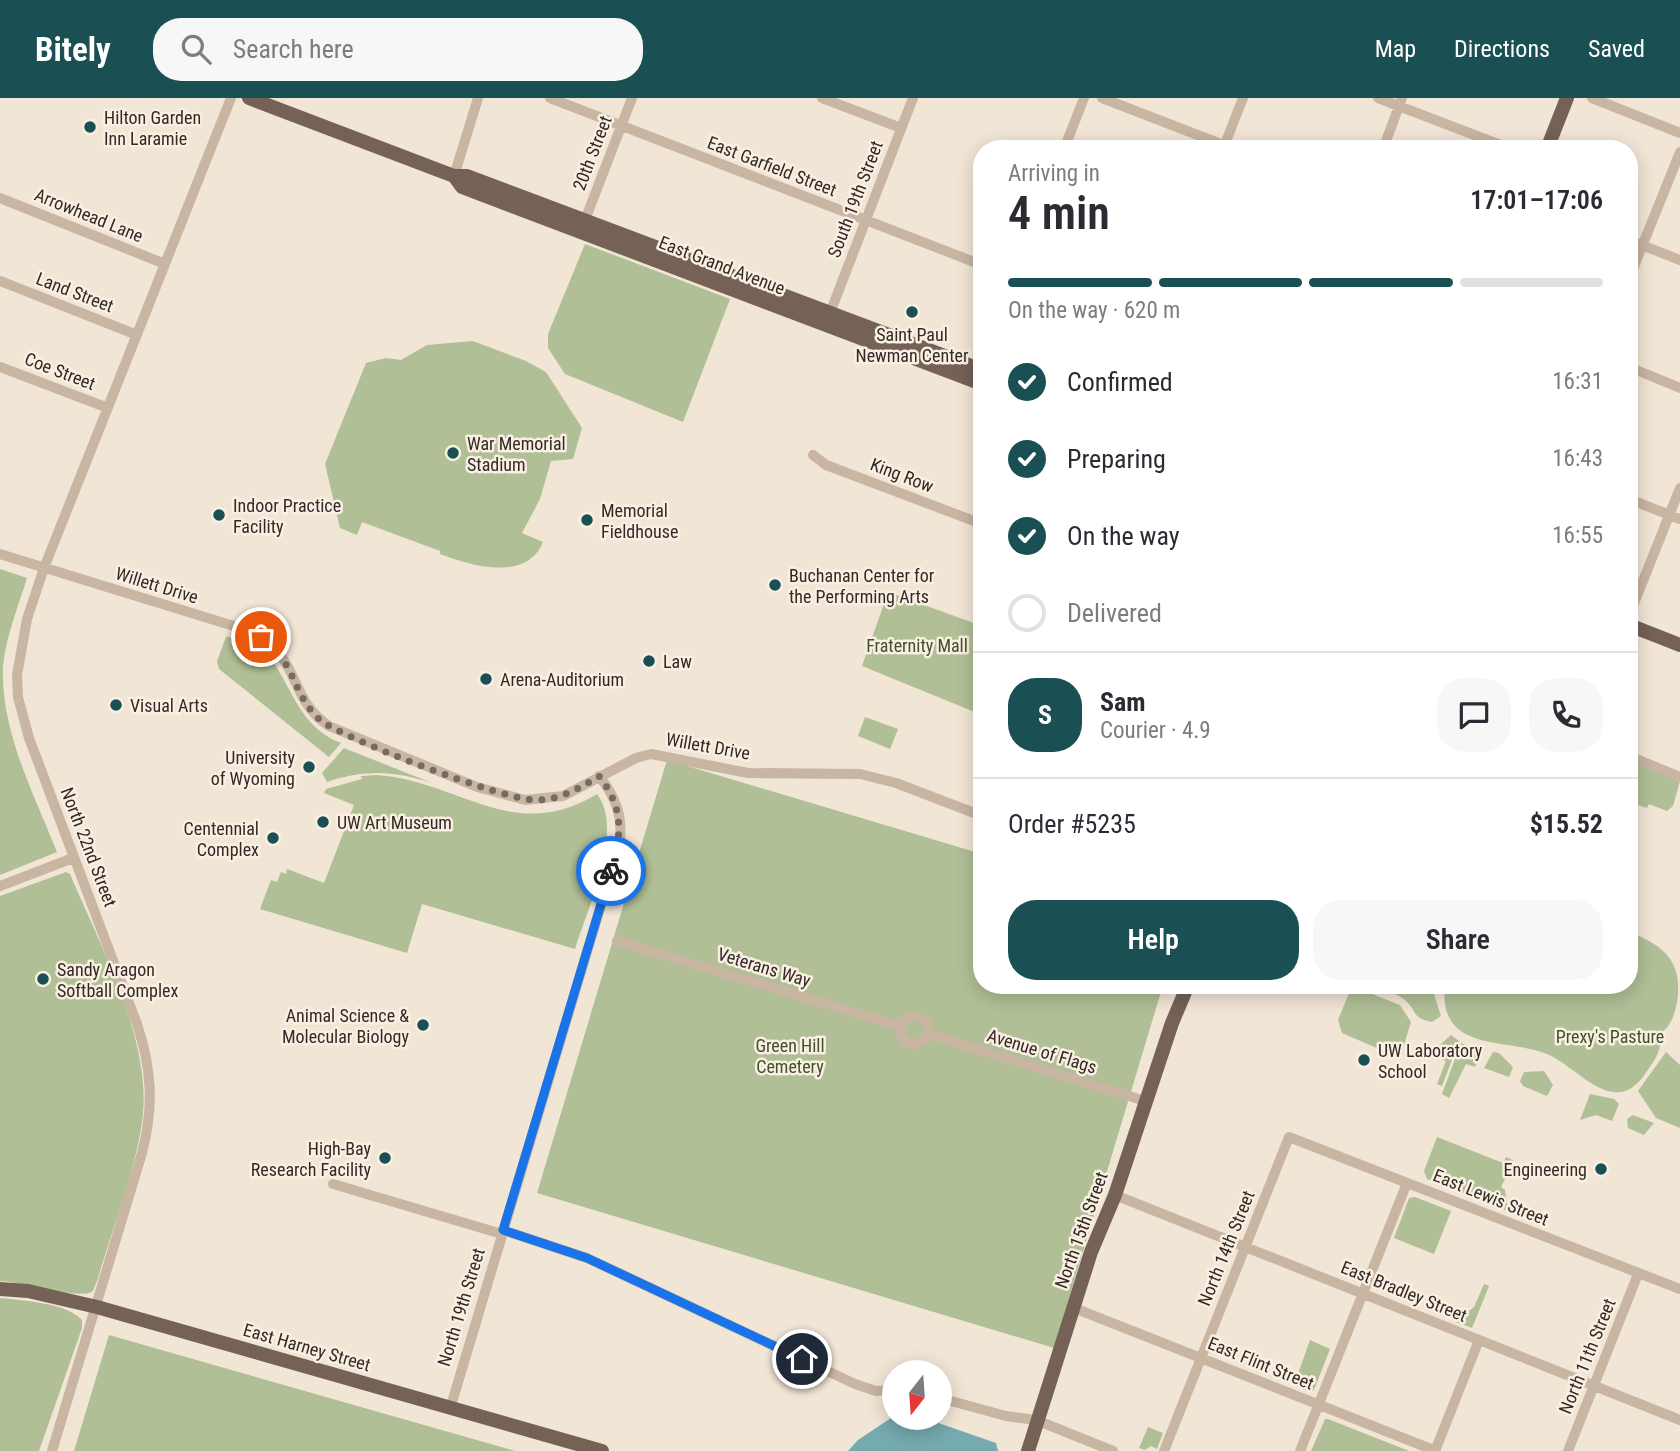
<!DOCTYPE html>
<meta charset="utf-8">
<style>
body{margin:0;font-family:"Roboto Condensed",sans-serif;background:#f7f7f7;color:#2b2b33;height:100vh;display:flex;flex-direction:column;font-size:26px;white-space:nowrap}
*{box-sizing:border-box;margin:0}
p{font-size:23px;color:#7c7c81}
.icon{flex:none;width:38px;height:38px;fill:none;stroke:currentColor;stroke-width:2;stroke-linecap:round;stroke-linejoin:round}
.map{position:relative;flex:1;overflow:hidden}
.details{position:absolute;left:973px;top:42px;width:665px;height:854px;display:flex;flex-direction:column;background:#fff;border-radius:28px;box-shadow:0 4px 18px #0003}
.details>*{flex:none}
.needle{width:46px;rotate:197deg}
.controls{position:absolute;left:882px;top:1262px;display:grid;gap:14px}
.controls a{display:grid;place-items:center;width:70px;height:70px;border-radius:50%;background:#fff;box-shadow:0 4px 18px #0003;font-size:35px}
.pin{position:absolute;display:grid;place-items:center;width:60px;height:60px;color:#fff;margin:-30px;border:4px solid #fff;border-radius:50%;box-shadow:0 2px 7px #0007}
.courier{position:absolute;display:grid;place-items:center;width:70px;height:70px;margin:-35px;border:5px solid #1a73e8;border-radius:50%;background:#fff;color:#222;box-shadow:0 2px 9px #0007}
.summary em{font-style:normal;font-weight:600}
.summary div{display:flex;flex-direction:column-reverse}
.summary{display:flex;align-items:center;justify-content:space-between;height:119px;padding:0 35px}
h1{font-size:46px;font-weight:600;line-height:52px}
.bar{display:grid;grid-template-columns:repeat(4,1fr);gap:10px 7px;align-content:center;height:84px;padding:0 35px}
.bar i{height:9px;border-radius:5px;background:#e1e1e2}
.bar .selected{background:#1a4f54}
.bar p{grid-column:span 4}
.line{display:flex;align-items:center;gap:18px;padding:0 35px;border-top:2px solid #e1e1e2}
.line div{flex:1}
.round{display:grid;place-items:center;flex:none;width:74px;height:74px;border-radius:28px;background:#f7f7f7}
ol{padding:0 35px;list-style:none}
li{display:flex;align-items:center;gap:21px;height:77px}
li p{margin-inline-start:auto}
li .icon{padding:7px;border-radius:50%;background:#1a4f54;color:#fff;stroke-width:4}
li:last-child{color:#7c7c81}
li i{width:38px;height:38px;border:4px solid #e1e1e2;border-radius:50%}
.button{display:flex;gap:14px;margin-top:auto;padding:14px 35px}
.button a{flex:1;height:80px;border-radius:28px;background:#1a4f54;color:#fff;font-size:28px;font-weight:600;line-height:80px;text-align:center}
.button a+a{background:#f7f7f7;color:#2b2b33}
header{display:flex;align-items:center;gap:42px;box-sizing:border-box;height:98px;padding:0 35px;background:#1a4f54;color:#fff}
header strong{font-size:33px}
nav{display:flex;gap:38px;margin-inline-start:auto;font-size:24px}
.search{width:490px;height:63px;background:#f7f7f7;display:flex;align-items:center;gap:18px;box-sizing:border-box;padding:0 24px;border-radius:28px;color:#7c7c81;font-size:26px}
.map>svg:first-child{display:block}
.green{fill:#b0bf96}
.water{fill:#75aaae}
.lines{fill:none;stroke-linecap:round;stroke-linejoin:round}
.minor{stroke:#c8b5a2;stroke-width:10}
.major{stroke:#756155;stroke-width:14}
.done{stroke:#766b63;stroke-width:7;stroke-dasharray:0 12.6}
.route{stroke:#1a73e8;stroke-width:9}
.poi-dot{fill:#1a4f54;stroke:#f9efe2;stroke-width:2.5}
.labels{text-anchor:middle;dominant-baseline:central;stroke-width:5;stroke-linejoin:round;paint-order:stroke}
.poi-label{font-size:18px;fill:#332a25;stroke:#f9efe2;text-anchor:start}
.street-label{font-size:18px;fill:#332a25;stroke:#f9efe2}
.park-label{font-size:18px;fill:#415128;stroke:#f9efe2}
</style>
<header>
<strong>Bitely</strong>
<div class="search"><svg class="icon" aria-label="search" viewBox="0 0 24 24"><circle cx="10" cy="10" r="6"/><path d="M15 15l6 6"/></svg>Search here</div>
<nav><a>Map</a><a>Directions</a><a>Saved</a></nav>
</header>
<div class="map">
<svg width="1680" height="1353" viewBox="0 0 1680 1353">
<rect width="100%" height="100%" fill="#f1e5d6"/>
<!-- green -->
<path class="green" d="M585 146 730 201 683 324 565 276 548 250V236Z
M473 243 526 263 546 274 582 330 573 361 551 363 540 401 522 435 543 444C527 484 471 468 440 456V453L362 424 357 437 340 430 325 366 366 265 386 260 401 262 427 247Z
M0 471 27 480C18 509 6 538 3 568 0 632 34 696 57 754L0 777Z
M891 495 982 528V617L862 568 886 500Z
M226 539C292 540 279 622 341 645L329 659 219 571 217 563Z
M865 619 898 631 890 651 858 638Z
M344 650 432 685C394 673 365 671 327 684L322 675Z
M667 662 982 756V887H1163L1054 1250 537 1095Z
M1629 662 1680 683 1673 708 1667 713 1649 706 1647 710 1638 707 1629 725Z
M377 677C460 683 513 747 597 696 625 732 587 812 575 851L422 806 407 855 260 811 271 782 277 784 281 774 286 776 287 771 324 785 354 707 324 695 326 691 362 681 361 678Z
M66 774 70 776C99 845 150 939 143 1015 139 1063 112 1132 98 1180L93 1193C82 1203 20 1183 0 1183V798Z
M1629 834C1658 845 1680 859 1678 893 1678 903 1675 917 1670 925 1667 931 1663 932 1660 938 1662 952 1655 962 1647 973 1615 1024 1579 969 1547 956 1506 939 1438 956 1445 887H1629Z
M1370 887H1431L1441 918 1432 924C1412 920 1418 915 1407 904 1399 895 1380 891 1370 887Z
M1352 888 1400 907 1411 924 1400 960 1342 935 1338 922Z
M1451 937 1459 943 1442 988 1437 986 1446 963 1441 961 1442 956 1433 953Z
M1461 945 1481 953 1475 969 1466 966 1449 1000 1442 996Z
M1493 954 1499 955 1513 969 1509 979 1484 970Z
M1666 954 1680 967V1030L1656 1020 1638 993Z
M1544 973 1553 987 1547 998 1523 988 1520 983 1524 974Z
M1590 996 1614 1001 1619 1006 1612 1023 1596 1017 1580 1022Z
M1633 1017 1654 1025 1644 1037 1628 1030 1627 1021Z
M1437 1039 1503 1065 1506 1059 1514 1063 1501 1089 1505 1092 1508 1113 1427 1081 1424 1073Z
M1415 1099 1451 1113 1434 1156 1394 1140 1409 1100Z
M1484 1186 1489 1188 1472 1230 1456 1224 1474 1209Z
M0 1200C24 1203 65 1204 82 1222V1230L39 1353H0Z
M109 1237 515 1353H74Z
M1310 1242 1330 1251 1314 1292 1310 1294 1294 1287Z
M1325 1321H1328L1409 1353H1311Z
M1148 1329 1163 1335 1157 1351 1151 1348 1145 1352 1139 1350Z"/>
<!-- water -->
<path class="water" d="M894 1318 924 1320 996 1345 998 1353H848L858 1342Z"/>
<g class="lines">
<!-- minor -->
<path class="minor" d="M550 0 982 167
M822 0 901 30
M1102 0 1234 51
M1378 0 1511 51
M1592 0 1680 35
M1064 51 1084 0
M1223 51 1243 0
M1383 51 1402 0
M454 78 478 0
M0 100 165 166
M585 122 632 0
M1629 142 1680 162
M1629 181 1680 54
M0 183 137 237
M830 215 913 0
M0 269 108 310
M1629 269 1680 290
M813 357 826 367 982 426
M1629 401 1680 421
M0 456 250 533C303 560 287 600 329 628L477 689 525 702 563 698 636 660 651 656 748 675 860 676 896 685 982 718
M1629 518 1680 390
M1629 658 1680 679
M0 788 73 760
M617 843 900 928
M900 932a14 14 0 1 1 28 0a14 14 0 1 1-28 0Z
M928 936 1145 1003
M333 1086 502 1136
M1115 1097 1680 1322
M503 1132 587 1160 855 1286 876 1293 894 1292
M1074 1210 1436 1353
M940 1300 1006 1318 1036 1322 1113 1353
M450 1311 619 747C624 720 616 699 599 678
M52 1353 142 1055C154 1009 152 971 137 926L29 640 18 599 17 577 27 521 44 470 231 0
M1164 1353 1289 1039 1680 1191
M1300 1353 1407 1085
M1435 1353 1479 1242
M1568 1353 1638 1176"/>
<!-- major -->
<path class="major" d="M249 0 454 78H467L982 272
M1547 51 1567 0
M454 78 462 89 982 286
M1629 527 1680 547
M0 1191 28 1193 97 1209 602 1353
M1028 1353 1091 1154 1115 1097 1172 925 1188 887"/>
</g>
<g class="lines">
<!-- done -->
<path class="done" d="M261 539C295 562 292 596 319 621 340 640 507 703 535 702 560 702 578 691 599 678 624 710 622 736 611 773"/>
<!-- route -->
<path class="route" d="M611 773 503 1132 587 1160 802 1261"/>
</g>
<!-- markers -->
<g class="poi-dot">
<circle cx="90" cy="29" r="7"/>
<circle cx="912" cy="214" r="7"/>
<circle cx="453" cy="355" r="7"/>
<circle cx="219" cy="417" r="7"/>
<circle cx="587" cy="422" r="7"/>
<circle cx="775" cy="487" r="7"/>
<circle cx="649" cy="563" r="7"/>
<circle cx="486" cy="581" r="7"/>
<circle cx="116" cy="607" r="7"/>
<circle cx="309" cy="669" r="7"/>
<circle cx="323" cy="724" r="7"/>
<circle cx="273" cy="740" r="7"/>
<circle cx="43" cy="881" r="7"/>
<circle cx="423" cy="927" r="7"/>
<circle cx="1364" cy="962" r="7"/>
<circle cx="385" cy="1060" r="7"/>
<circle cx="1601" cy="1071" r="7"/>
</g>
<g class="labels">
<!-- poi labels -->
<g class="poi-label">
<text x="104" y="19">Hilton Garden<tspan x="104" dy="21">Inn Laramie</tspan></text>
<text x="912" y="236" text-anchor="middle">Saint Paul<tspan x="912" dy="21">Newman Center</tspan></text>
<text x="467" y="345">War Memorial<tspan x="467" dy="21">Stadium</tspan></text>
<text x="233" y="407">Indoor Practice<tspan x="233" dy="21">Facility</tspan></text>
<text x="601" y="412">Memorial<tspan x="601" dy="21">Fieldhouse</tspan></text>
<text x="789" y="477">Buchanan Center for<tspan x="789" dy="21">the Performing Arts</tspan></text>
<text x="663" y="563">Law</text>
<text x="500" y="581">Arena-Auditorium</text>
<text x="130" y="607">Visual Arts</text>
<text x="295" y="659" text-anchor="end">University<tspan x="295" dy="21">of Wyoming</tspan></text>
<text x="337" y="724">UW Art Museum</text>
<text x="259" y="730" text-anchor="end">Centennial<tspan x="259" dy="21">Complex</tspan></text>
<text x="57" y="871">Sandy Aragon<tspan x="57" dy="21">Softball Complex</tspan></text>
<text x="409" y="917" text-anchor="end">Animal Science &amp;<tspan x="409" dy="21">Molecular Biology</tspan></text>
<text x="1378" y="952">UW Laboratory<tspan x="1378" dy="21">School</tspan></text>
<text x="371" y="1050" text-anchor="end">High-Bay<tspan x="371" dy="21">Research Facility</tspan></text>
<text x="1587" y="1071" text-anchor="end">Engineering</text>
</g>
<!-- street labels -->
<g class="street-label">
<text transform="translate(592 55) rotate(-69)">20th Street</text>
<text transform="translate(772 68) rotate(21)">East Garfield Street</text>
<text transform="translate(855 101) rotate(-69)">South 19th Street</text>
<text transform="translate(89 117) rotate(22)">Arrowhead Lane</text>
<text transform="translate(722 167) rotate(21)">East Grand Avenue</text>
<text transform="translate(75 194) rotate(21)">Land Street</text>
<text transform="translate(60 273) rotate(21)">Coe Street</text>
<text transform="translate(902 377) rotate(21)">King Row</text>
<text transform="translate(157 487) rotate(17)">Willett Drive</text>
<text transform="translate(708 648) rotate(10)">Willett Drive</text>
<text transform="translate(89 749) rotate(69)">North 22nd Street</text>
<text transform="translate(764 869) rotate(17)">Veterans Way</text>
<text transform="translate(1042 953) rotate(17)">Avenue of Flags</text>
<text transform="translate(1491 1099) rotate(22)">East Lewis Street</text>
<text transform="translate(1081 1132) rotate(-70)">North 15th Street</text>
<text transform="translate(1226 1150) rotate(-68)">North 14th Street</text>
<text transform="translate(1404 1193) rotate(22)">East Bradley Street</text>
<text transform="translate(461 1209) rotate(-73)">North 19th Street</text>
<text transform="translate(307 1249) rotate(16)">East Harney Street</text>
<text transform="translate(1587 1258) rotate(-68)">North 11th Street</text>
<text transform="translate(1261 1265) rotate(22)">East Flint Street</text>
</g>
<!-- park labels -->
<g class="park-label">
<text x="917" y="547">Fraternity Mall</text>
<text x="1610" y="938">Prexy's Pasture</text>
<text x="790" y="947">Green Hill<tspan x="790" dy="21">Cemetery</tspan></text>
</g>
</g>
</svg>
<div class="controls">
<a><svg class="needle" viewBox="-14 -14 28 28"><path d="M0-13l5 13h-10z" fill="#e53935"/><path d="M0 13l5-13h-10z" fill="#7c7c81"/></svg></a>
</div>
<div class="pin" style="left:261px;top:539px;background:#ea580c"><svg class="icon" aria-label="bag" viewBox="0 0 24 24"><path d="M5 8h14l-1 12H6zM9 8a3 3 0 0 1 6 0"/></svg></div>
<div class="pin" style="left:802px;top:1261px;background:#1f2937"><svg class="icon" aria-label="home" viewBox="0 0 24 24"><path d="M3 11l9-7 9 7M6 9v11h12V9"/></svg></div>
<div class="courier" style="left:611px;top:773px"><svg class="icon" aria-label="bike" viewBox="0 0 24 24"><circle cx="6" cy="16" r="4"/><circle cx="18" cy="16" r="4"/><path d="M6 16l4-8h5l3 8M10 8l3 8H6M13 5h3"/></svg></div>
<section class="details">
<div class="summary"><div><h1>4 min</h1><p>Arriving in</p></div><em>17:01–17:06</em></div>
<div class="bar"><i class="selected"></i><i class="selected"></i><i class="selected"></i><i></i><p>On the way · 620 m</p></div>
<ol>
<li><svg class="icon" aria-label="check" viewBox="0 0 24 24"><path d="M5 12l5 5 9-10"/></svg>Confirmed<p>16:31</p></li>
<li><svg class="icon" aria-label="check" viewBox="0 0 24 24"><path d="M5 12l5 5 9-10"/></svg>Preparing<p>16:43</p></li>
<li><svg class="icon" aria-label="check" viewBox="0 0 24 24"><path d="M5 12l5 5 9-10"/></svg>On the way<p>16:55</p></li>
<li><i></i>Delivered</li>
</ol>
<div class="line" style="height:126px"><b class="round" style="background:#1a4f54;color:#fff">S</b><div><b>Sam</b><p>Courier · 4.9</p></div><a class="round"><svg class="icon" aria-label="chat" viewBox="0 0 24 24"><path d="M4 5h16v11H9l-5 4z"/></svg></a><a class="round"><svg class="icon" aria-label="phone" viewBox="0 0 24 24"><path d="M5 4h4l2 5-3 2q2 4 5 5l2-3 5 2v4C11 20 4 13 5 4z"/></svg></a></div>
<div class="line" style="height:91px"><div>Order #5235</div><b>$15.52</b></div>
<div class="button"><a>Help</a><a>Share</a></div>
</section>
</div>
